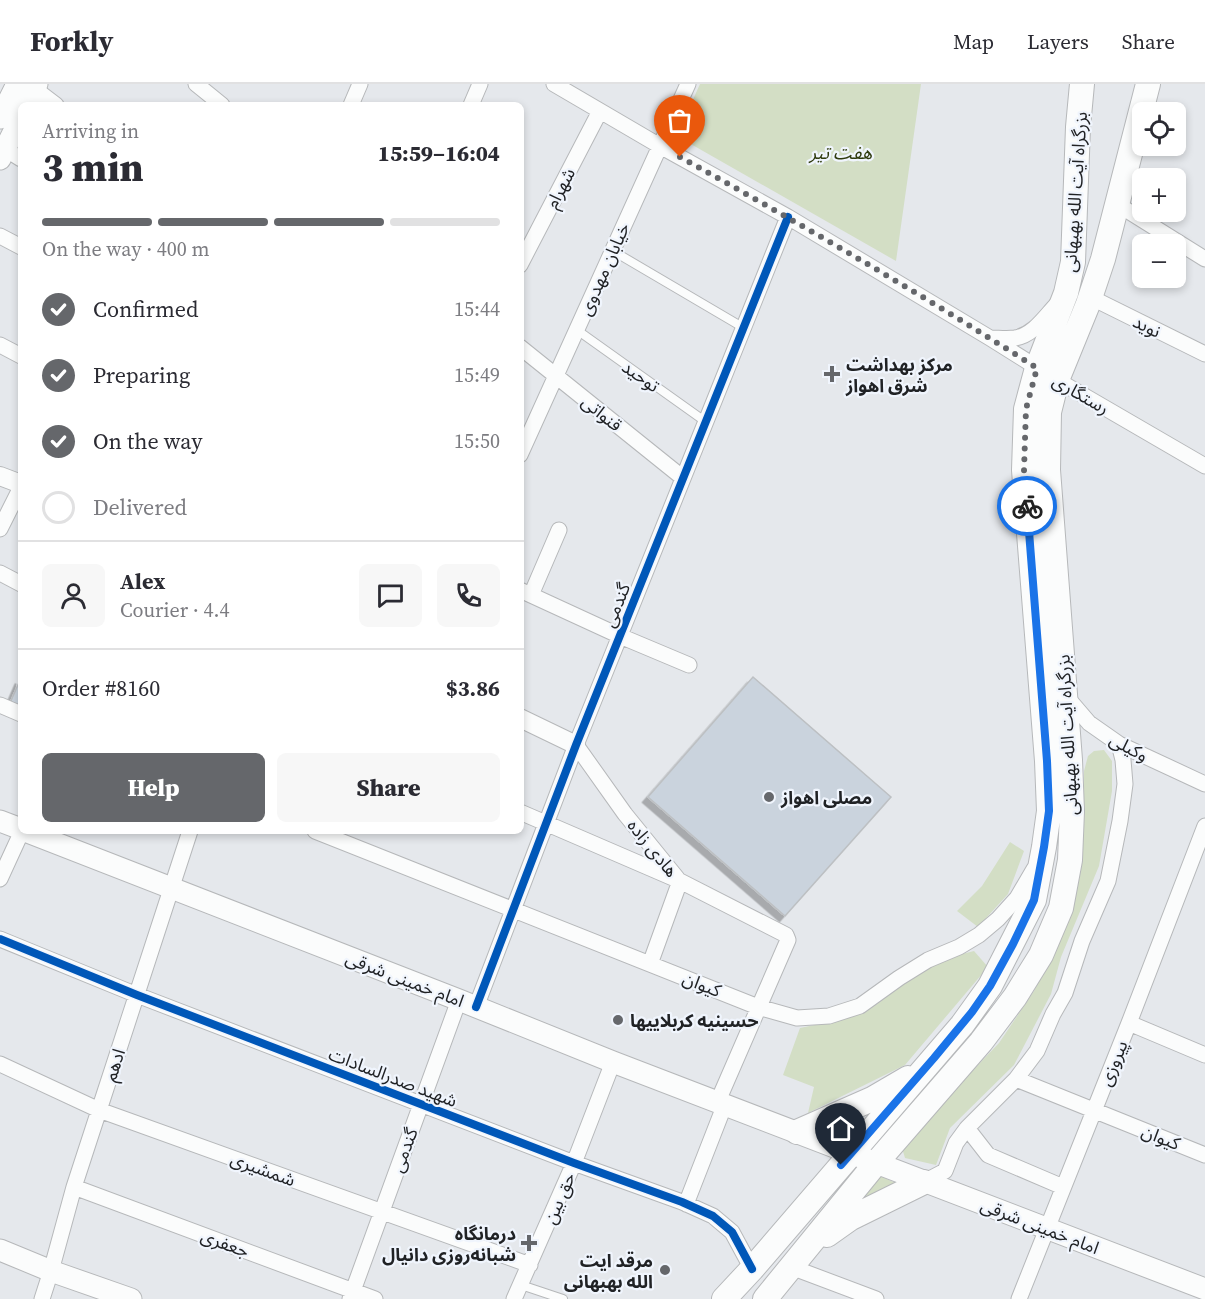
<!DOCTYPE html>
<meta charset="utf-8">
<style>
body{margin:0;font-family:"Source Serif 4","Noto Sans Arabic",serif;background:#f7f7f7;color:#2b2b33;height:100vh;display:flex;flex-direction:column;font-size:22px;white-space:nowrap}
*{box-sizing:border-box;margin:0}
p{font-size:20px;color:#7c7c81}
.icon{flex:none;width:33px;height:33px;fill:none;stroke:currentColor;stroke-width:2;stroke-linecap:round;stroke-linejoin:round}
.map{position:relative;flex:1;overflow:hidden}
.panel{position:absolute;left:18px;top:18px;width:506px;height:732px;display:flex;flex-direction:column;background:#fff;border-radius:9px;box-shadow:0 3px 9px #0003}
.panel>*{flex:none}
.controls{position:absolute;left:1132px;top:18px;display:grid;gap:12px}
.controls a{display:grid;place-items:center;width:54px;height:54px;border-radius:9px;background:#fff;box-shadow:0 3px 9px #0003;font-size:30px}
.pin{position:absolute;display:grid;place-items:center;width:51px;height:51px;color:#fff;margin:-62px -26px;border-radius:50% 50% 50% 0;rotate:-45deg;box-shadow:0 0 6px #0007}
.pin .icon{rotate:45deg}
.courier{position:absolute;display:grid;place-items:center;width:60px;height:60px;margin:-30px;border:4px solid #1a73e8;border-radius:50%;background:#fff;color:#222;box-shadow:0 2px 8px #0007}
.overview em{font-style:normal;font-weight:800}
.overview div{display:flex;flex-direction:column-reverse}
.overview{display:flex;align-items:center;justify-content:space-between;height:102px;padding:0 24px}
h1{font-size:39px;font-weight:800;line-height:45px}
.bar{display:grid;grid-template-columns:repeat(4,1fr);gap:9px 6px;align-content:center;height:72px;padding:0 24px}
.bar i{height:8px;border-radius:4px;background:#e1e1e2}
.bar .active{background:#65676b}
.bar p{grid-column:span 4}
.line{display:flex;align-items:center;gap:15px;padding:0 24px;border-top:2px solid #e1e1e2}
.line div{flex:1}
.round{display:grid;place-items:center;flex:none;width:63px;height:63px;border-radius:9px;background:#f7f7f7}
ol{padding:0 24px;list-style:none}
li{display:flex;align-items:center;gap:18px;height:66px}
li p{margin-inline-start:auto}
li .icon{padding:6px;border-radius:50%;background:#65676b;color:#fff;stroke-width:4}
li:last-child{color:#7c7c81}
li i{width:33px;height:33px;border:3px solid #e1e1e2;border-radius:50%}
.button{display:flex;gap:12px;margin-top:auto;padding:12px 24px}
.button a{flex:1;height:69px;border-radius:9px;background:#65676b;color:#fff;font-size:24px;font-weight:800;line-height:69px;text-align:center}
.button a+a{background:#f7f7f7;color:#2b2b33}
header{display:flex;align-items:center;gap:36px;box-sizing:border-box;height:84px;padding:0 30px;background:#fff;border-bottom:2px solid #e1e1e2}
header strong{font-size:28px}
nav{display:flex;gap:33px;margin-inline-start:auto;font-size:21px}
.map>svg:first-child{display:block}
.green{fill:#d3dec5}
.building{fill:#cad3dd;stroke:#bdc0c3;stroke-width:1.5;filter:url(#shadow)}
.lines{fill:none;stroke-linecap:round;stroke-linejoin:round}
.service-casing{stroke:#b6b8ba;stroke-width:10}
.minor-casing{stroke:#b6b8ba;stroke-width:17}
.tertiary-casing{stroke:#b6b8ba;stroke-width:20}
.secondary-casing{stroke:#b6b8ba;stroke-width:23}
.trunk-casing{stroke:#b6b8ba;stroke-width:26}
.service{stroke:#fbfcfc;stroke-width:8}
.minor{stroke:#fbfcfc;stroke-width:15}
.tertiary{stroke:#fbfcfc;stroke-width:18}
.secondary{stroke:#fbfcfc;stroke-width:21}
.trunk{stroke:#fbfcfc;stroke-width:24}
.cycleway-casing{stroke:#f0f5fd;stroke-width:11}
.cycleway{stroke:#0057b8;stroke-width:8}
.done{stroke:#65676b;stroke-width:6;stroke-dasharray:0 10.8}
.route{stroke:#1a73e8;stroke-width:8}
.poi-dot{fill:#65676b;stroke:#f0f5fd;stroke-width:2}
.labels{text-anchor:middle;dominant-baseline:central;stroke-width:4.5;stroke-linejoin:round;paint-order:stroke}
.park-label{font-size:18px;font-style:italic;fill:#2f3b0e;stroke:#f0f5fd}
.street-label{font-size:18px;fill:#202225;stroke:#f0f5fd}
.poi-label{font-size:18px;font-weight:bold;fill:#202225;stroke:#f0f5fd;text-anchor:start}
</style>
<header>
<strong>Forkly</strong>
<nav><a>Map</a><a>Layers</a><a>Share</a></nav>
</header>
<div class="map">
<svg width="1205" height="1215" viewBox="0 0 1205 1215">
<defs>
<filter id="shadow"><feDropShadow dx="-5.5" dy="5.5" stdDeviation="0" flood-color="#0004"/></filter>
</defs>
<rect width="100%" height="100%" fill="#e5e8ec"/>
<!-- green -->
<path class="green" d="M700 0H921L896 177 689 59 682 40Z
M1104 666 1112 677V707L1099 782 1061 873 1051 910 1014 981 950 1044 936 1081 905 1074 902 1064 951 1009 999 959 1034 907 1069 834 1080 792 1084 740V687L1088 672 1094 667Z
M1010 758 1024 767 1008 810 978 843 957 827 982 802Z
M974 867 988 883 905 981 808 1029 814 1003 783 991 800 944 838 936 877 920 906 897 942 875Z
M880 1092 900 1101 850 1125Z"/>
<!-- building -->
<path class="building" d="M753 593 891 713 785 832 648 713Z
M21 594V624L10 619Z"/>
<g class="lines">
<defs>
<path id="service" d="M613 167 744 244
M577 246 706 338
M521 1201 563 1215"/>
<path id="minor" d="M196 0 222 21
M554 0 660 62 788 133 990 254 1057 296 1205 382
M35 5 56 21
M351 21 360 0
M471 21 480 0
M5 65 21 75
M1117 120 1205 175
M0 152 21 163
M520 181 600 27
M1090 213 1205 270
M990 254C998 254 1007 255 1015 254 1033 251 1044 234 1056 221
M0 261 21 272
M520 263 683 394
M520 371 688 0
M0 445 21 403
M0 489 21 500
M520 506 620 552 689 581
M531 511 559 446
M1065 611 1089 639 1119 660 1205 700
M0 621 21 630
M576 661 625 730 677 794
M520 728 680 797 786 851 788 856 718 1017
M315 747 758 923 797 934 829 932 860 922 899 894 928 876 959 863 979 851 998 835 1017 814 1034 785
M0 795 22 747
M0 855 137 911 574 1079 682 1118 713 1132 732 1148 752 1185
M650 880 680 797
M476 923 576 661 788 133
M1129 939 1205 971
M0 980 99 1026 530 1181
M1016 995 1205 1071
M967 1044 988 1071 1063 1103
M924 1098 945 1087 956 1059 967 1044 1016 995 1037 967 1053 930 1065 909 1082 857 1108 797 1120 737 1125 700 1123 676 1119 660
M74 1103 375 1215
M686 1120 725 1020
M791 1183 876 1215
M42 1215 51 1187 74 1103 190 747
M350 1215 459 916
M514 1215 574 1079 613 978
M1019 1215 1129 939 1205 742"/>
<path id="tertiary" d="M0 392 21 400
M520 634 576 661"/>
<path id="secondary" d="M27 21 37 0
M0 34 17 0
M0 75 21 33
M0 737 21 745
M25 747 459 916 613 978 1205 1205
M0 1166 51 1187 131 1215"/>
<path id="trunk" d="M797 1048 872 1015 908 994
M827 1151 851 1134 924 1098
M724 1215 752 1185 962 941 990 902 1034 816 1044 763 1049 727 1047 677 1024 386 1026 325 1037 284 1066 209 1073 178 1078 43 1082 0
M765 1215 876 1079 981 958 1015 913 1041 871 1061 824 1070 776 1072 727 1070 676 1048 386 1049 328 1057 296 1088 220 1103 175 1148 0"/>
</defs>
<!-- service casing -->
<use href="#service" class="service-casing"/>
<!-- minor casing -->
<use href="#minor" class="minor-casing"/>
<!-- tertiary casing -->
<use href="#tertiary" class="tertiary-casing"/>
<!-- secondary casing -->
<use href="#secondary" class="secondary-casing"/>
<!-- trunk casing -->
<use href="#trunk" class="trunk-casing"/>
<!-- service -->
<use href="#service" class="service"/>
<!-- minor -->
<use href="#minor" class="minor"/>
<!-- tertiary -->
<use href="#tertiary" class="tertiary"/>
<!-- secondary -->
<use href="#secondary" class="secondary"/>
<!-- trunk -->
<use href="#trunk" class="trunk"/>
<defs>
<path id="cycleway" d="M0 855 137 911 574 1079 682 1118 713 1132 732 1148 752 1185
M476 923 576 661 788 133"/>
</defs>
<!-- cycleway casing -->
<use href="#cycleway" class="cycleway-casing"/>
<!-- cycleway -->
<use href="#cycleway" class="cycleway"/>
</g>
<g class="lines">
<!-- done -->
<path class="done" d="M680 73C801 140 921 210 1037 284L1026 325 1024 386 1027 422"/>
<!-- route -->
<path class="route" d="M841 1081 934 974 972 928 990 902 1013 860 1034 816 1044 763 1049 727 1047 677 1027 422"/>
</g>
<!-- markers -->
<g class="poi-dot">
<path d="M829 281h6v6h6v6h-6v6h-6v-6h-6v-6h6z"/>
<circle cx="769" cy="713" r="6"/>
<circle cx="618" cy="936" r="6"/>
<path d="M526 1150h6v6h6v6h-6v6h-6v-6h-6v-6h6z"/>
<circle cx="665" cy="1186" r="6"/>
</g>
<g class="labels">
<!-- park labels -->
<g class="park-label">
<text x="841" y="68">هفت تیر</text>
</g>
<!-- street labels -->
<g class="street-label">
<text transform="translate(560 104) rotate(-63)">شهرام</text>
<text transform="translate(1075 108) rotate(-86)">بزرگراه آیت الله بهبهانی</text>
<text transform="translate(604 185) rotate(-66)">خیابان مهدوی</text>
<text transform="translate(1147 242) rotate(26)">نوید</text>
<text transform="translate(641 292) rotate(35)">توحید</text>
<text transform="translate(1081 310) rotate(30)">رستگاری</text>
<text transform="translate(602 329) rotate(39)">قنواتی</text>
<text transform="translate(616 521) rotate(-68)">گندمی</text>
<text transform="translate(1067 651) rotate(-93)">بزرگراه آیت الله بهبهانی</text>
<text transform="translate(1129 663) rotate(28)">وکیلی</text>
<text transform="translate(653 764) rotate(51)">هادی زاده</text>
<text transform="translate(405 895) rotate(21)">امام خمینی شرقی</text>
<text transform="translate(702 900) rotate(22)">کیوان</text>
<text transform="translate(1113 979) rotate(-68)">پیروزی</text>
<text transform="translate(114 981) rotate(-72)">ادهم</text>
<text transform="translate(393 993) rotate(21)">شهید صدرالسادات</text>
<text transform="translate(1161 1053) rotate(22)">کیوان</text>
<text transform="translate(404 1066) rotate(-70)">گندمی</text>
<text transform="translate(263 1085) rotate(20)">شمشیری</text>
<text transform="translate(559 1114) rotate(-67)">حق بین</text>
<text transform="translate(1040 1142) rotate(21)">امام خمینی شرقی</text>
<text transform="translate(225 1159) rotate(20)">جعفری</text>
</g>
<!-- poi labels -->
<g class="poi-label">
<text x="846" y="280">مرکز بهداشت<tspan x="846" dy="21">شرق اهواز</tspan></text>
<text x="781" y="713">مصلی اهواز</text>
<text x="630" y="936">حسینیه کربلاییها</text>
<text x="516" y="1149" text-anchor="end">درمانگاه<tspan x="516" dy="21">شبانه‌روزی دانیال</tspan></text>
<text x="653" y="1176" text-anchor="end">مرقد ایت<tspan x="653" dy="21">الله بهبهانی</tspan></text>
</g>
</g>
</svg>
<div class="controls">
<a><svg class="icon" aria-label="locate" viewBox="0 0 24 24"><circle cx="12" cy="12" r="6"/><path d="M12 2v4M12 18v4M2 12h4M18 12h4"/></svg></a>
<a>+</a>
<a>−</a>
</div>
<div class="pin" style="left:680px;top:73px;background:#ea580c"><svg class="icon" aria-label="bag" viewBox="0 0 24 24"><path d="M5 8h14l-1 12H6zM9 8a3 3 0 0 1 6 0"/></svg></div>
<div class="pin" style="left:841px;top:1081px;background:#1f2937"><svg class="icon" aria-label="home" viewBox="0 0 24 24"><path d="M3 11l9-7 9 7M6 9v11h12V9"/></svg></div>
<div class="courier" style="left:1027px;top:422px"><svg class="icon" aria-label="bike" viewBox="0 0 24 24"><circle cx="6" cy="16" r="4"/><circle cx="18" cy="16" r="4"/><path d="M6 16l4-8h5l3 8M10 8l3 8H6M13 5h3"/></svg></div>
<section class="panel">
<div class="overview"><div><h1>3 min</h1><p>Arriving in</p></div><em>15:59–16:04</em></div>
<div class="bar"><i class="active"></i><i class="active"></i><i class="active"></i><i></i><p>On the way · 400 m</p></div>
<ol>
<li><svg class="icon" aria-label="check" viewBox="0 0 24 24"><path d="M5 12l5 5 9-10"/></svg>Confirmed<p>15:44</p></li>
<li><svg class="icon" aria-label="check" viewBox="0 0 24 24"><path d="M5 12l5 5 9-10"/></svg>Preparing<p>15:49</p></li>
<li><svg class="icon" aria-label="check" viewBox="0 0 24 24"><path d="M5 12l5 5 9-10"/></svg>On the way<p>15:50</p></li>
<li><i></i>Delivered</li>
</ol>
<div class="line" style="height:108px"><a class="round"><svg class="icon" aria-label="person" viewBox="0 0 24 24"><circle cx="12" cy="8" r="4"/><path d="M4 21q1-7 8-7t8 7"/></svg></a><div><b>Alex</b><p>Courier · 4.4</p></div><a class="round"><svg class="icon" aria-label="chat" viewBox="0 0 24 24"><path d="M4 5h16v11H9l-5 4z"/></svg></a><a class="round"><svg class="icon" aria-label="phone" viewBox="0 0 24 24"><path d="M5 4h4l2 5-3 2q2 4 5 5l2-3 5 2v4C11 20 4 13 5 4z"/></svg></a></div>
<div class="line" style="height:78px"><div>Order #8160</div><b>$3.86</b></div>
<div class="button"><a>Help</a><a>Share</a></div>
</section>
</div>
